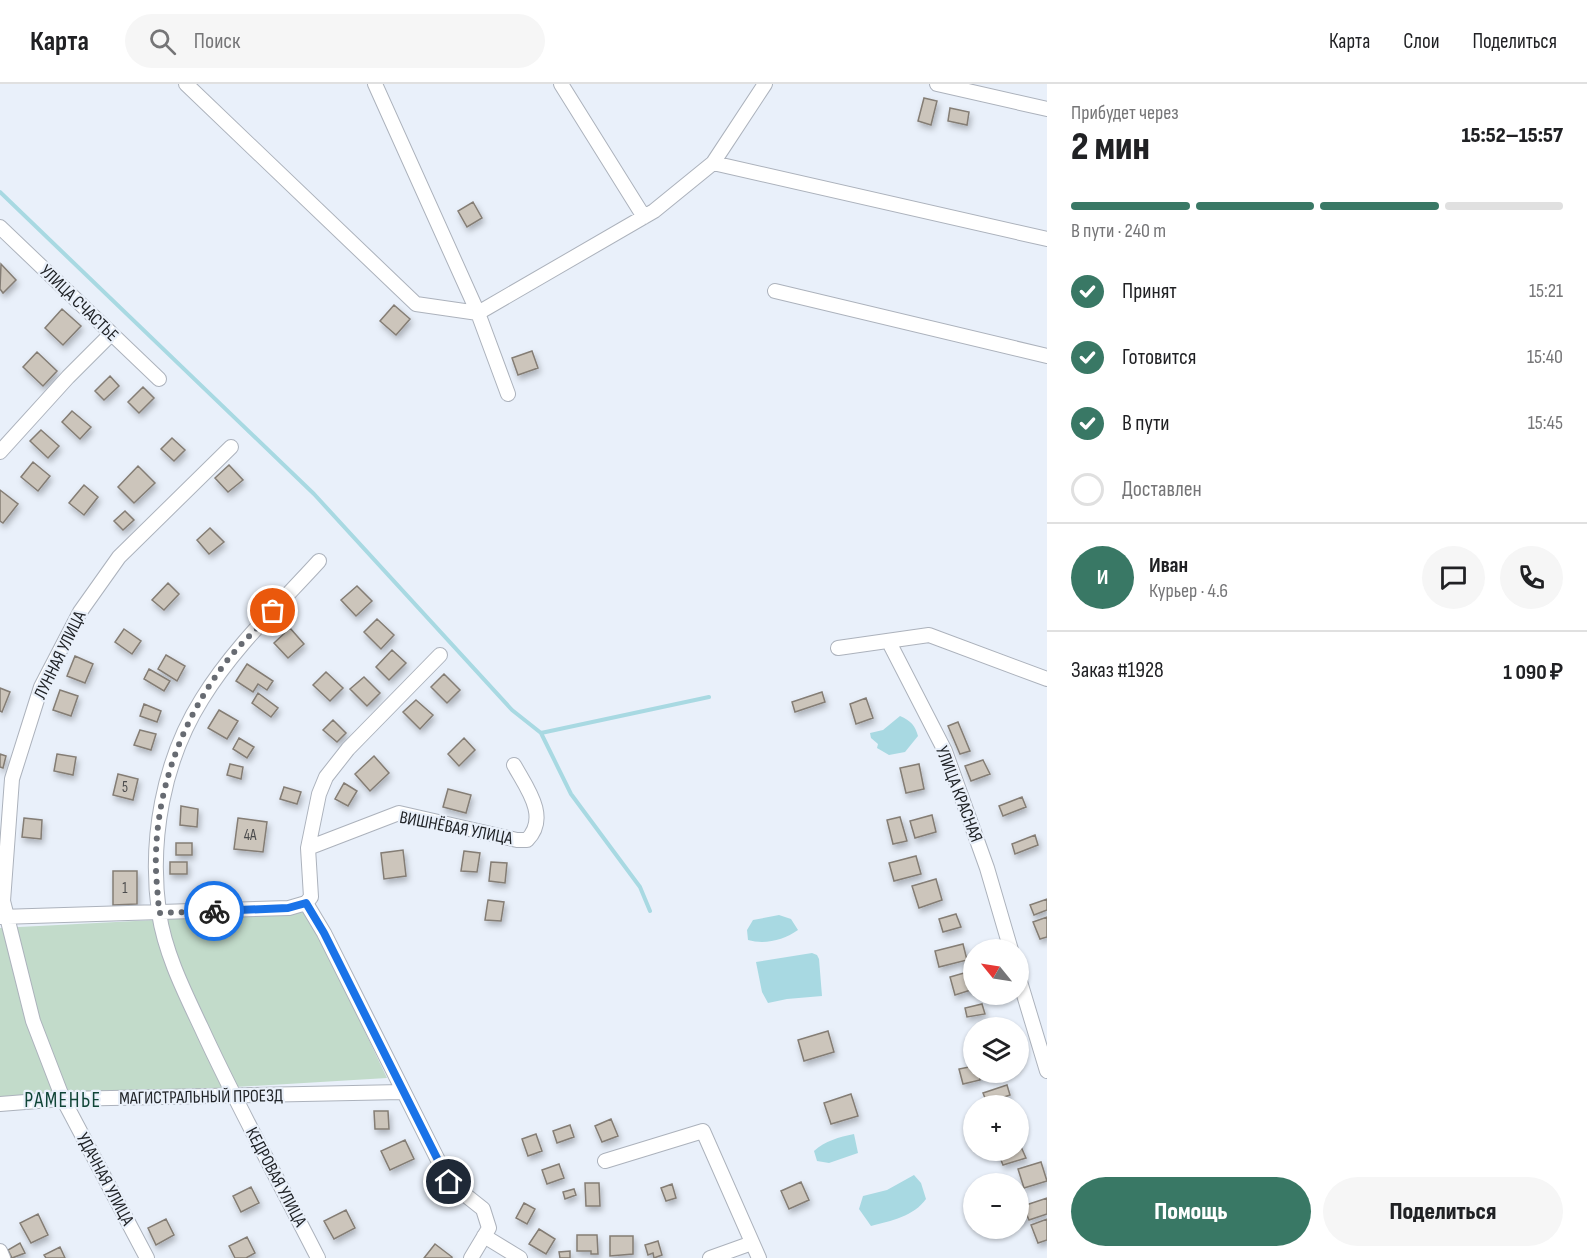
<!DOCTYPE html>
<html lang="ru">
<meta charset="utf-8">
<style>
body{margin:0;font-family:"Sofia Sans Condensed",sans-serif;background:#f6f6f6;color:#202124;height:100vh;display:flex;flex-direction:column;font-size:22px;white-space:nowrap}
*{box-sizing:border-box;margin:0}
p{font-size:20px;color:#757577}
.icon{flex:none;width:33px;height:33px;fill:none;stroke:currentColor;stroke-width:2;stroke-linecap:round;stroke-linejoin:round}
.map{position:relative;flex:1;overflow:hidden}
.side{display:flex;flex-direction:column;background:#fff;width:540px}
.side>*{flex:none}
.needle{width:39px;rotate:300deg}
.tools{position:absolute;left:963px;top:855px;display:grid;gap:12px}
.tools a{display:grid;place-items:center;width:66px;height:66px;border-radius:50%;background:#fff;box-shadow:0 2px 4px #0004;font-size:30px}
.pin{position:absolute;display:grid;place-items:center;width:51px;height:51px;color:#fff;margin:-26px;border:3px solid #fff;border-radius:50%;box-shadow:0 2px 6px #0007}
.courier{position:absolute;display:grid;place-items:center;width:60px;height:60px;margin:-30px;border:4px solid #1a73e8;border-radius:50%;background:#fff;color:#222;box-shadow:0 2px 8px #0007}
.overview em{font-style:normal;font-weight:800}
.overview div{display:flex;flex-direction:column-reverse}
.overview{display:flex;align-items:center;justify-content:space-between;height:102px;padding:0 24px}
h1{font-size:39px;font-weight:800;line-height:45px}
.bar{display:grid;grid-template-columns:repeat(4,1fr);gap:9px 6px;align-content:center;height:72px;padding:0 24px}
.bar i{height:8px;border-radius:4px;background:#e0e0e0}
.bar .on{background:#397865}
.bar p{grid-column:span 4}
.line{display:flex;align-items:center;gap:15px;padding:0 24px;border-top:2px solid #e0e0e0}
.line div{flex:1}
.round{display:grid;place-items:center;flex:none;width:63px;height:63px;border-radius:32px;background:#f6f6f6}
ol{padding:0 24px;list-style:none}
li{display:flex;align-items:center;gap:18px;height:66px}
li p{margin-inline-start:auto}
li .icon{padding:6px;border-radius:50%;background:#397865;color:#fff;stroke-width:4}
li:last-child{color:#757577}
li i{width:33px;height:33px;border:3px solid #e0e0e0;border-radius:50%}
.action{display:flex;gap:12px;margin-top:auto;padding:12px 24px}
.action a{flex:1;height:69px;border-radius:36px;background:#397865;color:#fff;font-size:24px;font-weight:800;line-height:69px;text-align:center}
.action a+a{background:#f6f6f6;color:#202124}
header{display:flex;align-items:center;gap:36px;box-sizing:border-box;height:84px;padding:0 30px;background:#fff;border-bottom:2px solid #e0e0e0}
header strong{font-size:28px}
nav{display:flex;gap:33px;margin-inline-start:auto;font-size:21px}
.search{width:420px;height:54px;background:#f6f6f6;display:flex;align-items:center;gap:15px;box-sizing:border-box;padding:0 21px;border-radius:33px;color:#757577;font-size:22px}
main{display:flex;flex:1;min-height:0}
.map>svg:first-child{display:block}
.green{fill:#c2dbca}
.water{fill:#a8d9e2}
.lines{fill:none;stroke-linecap:round;stroke-linejoin:round}
.stream{stroke:#a8d9e2;stroke-width:4}
.building{fill:#ccc5bb;stroke:#847d74;stroke-width:1.5;filter:url(#shadow)}
.street-casing{stroke:#acb2bc;stroke-width:16}
.street{stroke:#fff;stroke-width:14}
.done{stroke:#676b72;stroke-width:6;stroke-dasharray:0 10.8}
.route{stroke:#1a73e8;stroke-width:8}
.labels{text-anchor:middle;dominant-baseline:central;stroke-width:4.5;stroke-linejoin:round;paint-order:stroke}
.number-label{font-size:15px;fill:#4c4c4d}
.street-label{font-size:18px;fill:#212428;stroke:#e9f0fa}
.quarter-label{font-size:21px;letter-spacing:1.5px;fill:#104537;stroke:#e9f0fa}
</style>
<header>
<strong>Карта</strong>
<div class="search"><svg class="icon" aria-label="search" viewBox="0 0 24 24"><circle cx="10" cy="10" r="6"/><path d="M15 15l6 6"/></svg>Поиск</div>
<nav><a>Карта</a><a>Слои</a><a>Поделиться</a></nav>
</header>
<main>
<div class="map">
<svg width="1047" height="1174" viewBox="0 0 1047 1174">
<defs>
<filter id="shadow"><feDropShadow dx="2" dy="4" stdDeviation="3" flood-color="#0004"/></filter>
</defs>
<rect width="100%" height="100%" fill="#e9f0fa"/>
<!-- green -->
<path class="green" d="M308 828 387 994 0 1017V844Z"/>
<!-- water -->
<path class="water" d="M900 632C911 637 915 641 918 652L905 668 889 671 877 664 878 660 871 654 870 649 883 646Z
M779 831 791 835 798 846C784 856 765 861 748 856L747 846 753 836Z
M812 869 817 871 819 875 822 912 787 915 768 919 762 908 756 878Z
M854 1050 858 1069 829 1079 817 1077 814 1067C825 1057 839 1053 854 1050Z
M914 1091 921 1099 926 1115C914 1132 891 1137 871 1142L859 1125 863 1112 887 1106Z"/>
<g class="lines">
<!-- stream -->
<path class="stream" d="M0 108 314 410 512 626 541 649 709 613
M541 649 571 710 640 803 650 827"/>
</g>
<!-- building -->
<path class="building" d="M924 14 937 17 931 41 918 37Z
M950 24 969 28 967 41 948 37Z
M473 118 482 134 467 143 458 127Z
M1 180 16 196 3 209 0 205Z
M394 221 410 235 396 251 380 237Z
M62 225 81 242 63 261 45 244Z
M532 267 538 284 518 291 512 274Z
M37 268 57 287 43 302 23 283Z
M110 292 119 302 104 316 95 307Z
M143 303 154 314 139 329 128 318Z
M72 327 91 343 80 355 62 338Z
M41 346 59 362 48 374 30 357Z
M172 354 185 366 174 377 161 365Z
M33 378 50 392 38 407 21 393Z
M229 381 243 396 228 408 215 394Z
M138 382 155 399 134 419 118 403Z
M84 401 98 413 84 431 69 419Z
M0 406 18 420 3 439 0 437Z
M125 427 134 436 123 446 114 437Z
M210 444 224 458 209 470 197 456Z
M168 499 179 510 164 526 152 516Z
M357 502 372 517 356 532 341 516Z
M377 535 394 551 381 565 364 548Z
M290 544 304 560 288 574 274 559Z
M124 545 141 557 132 570 115 558Z
M392 566 406 579 389 596 376 583Z
M166 571 185 582 177 597 158 585Z
M75 572 93 580 85 599 67 592Z
M247 580 273 597 267 606 258 600 253 608 236 597Z
M149 585 170 597 164 607 144 595Z
M326 588 343 604 330 617 313 601Z
M444 590 460 606 447 619 431 603Z
M364 593 380 609 367 622 350 605Z
M0 604 10 608 2 628 0 627Z
M60 606 78 612 71 632 53 626Z
M822 608 825 618 795 628 792 618Z
M258 609 278 624 271 633 252 619Z
M866 614 873 634 856 640 850 620Z
M416 616 433 631 420 645 403 628Z
M144 620 161 627 157 638 140 632Z
M219 626 238 637 227 655 208 644Z
M333 636 346 649 337 658 323 646Z
M958 638 970 667 960 670 948 642Z
M140 646 156 650 151 666 134 661Z
M239 654 254 663 247 674 233 665Z
M464 654 475 666 459 682 448 670Z
M0 670 6 672 3 684 0 683Z
M57 670 76 673 73 691 54 687Z
M374 672 389 689 370 707 355 690Z
M983 676 990 690 971 697 965 682Z
M230 680 243 683 241 695 227 691Z
M919 680 924 705 906 709 900 684Z
M118 690 138 695 133 716 113 711Z
M344 699 357 707 348 722 335 715Z
M284 703 301 708 297 720 280 715Z
M448 705 471 711 466 729 443 723Z
M1022 713 1026 723 1003 732 999 722Z
M181 722 198 725 197 743 180 741Z
M932 731 936 748 915 754 910 737Z
M900 733 907 757 893 760 887 736Z
M24 734 42 736 41 755 22 753Z
M238 734 267 738 263 768 234 765Z
M1035 751 1038 761 1015 770 1012 760Z
M176 759H192V771H176Z
M403 766 406 792 384 795 381 769Z
M464 767 480 769 477 788 461 787Z
M916 772 921 790 894 797 889 779Z
M170 778H187V790H170Z
M491 778 507 779 505 799 489 797Z
M113 787H137V820L113 821Z
M936 795 942 816 919 824 912 802Z
M1047 815V826L1034 831 1030 821Z
M488 816 504 818 501 837 485 836Z
M956 830 961 843 943 848 939 835Z
M1047 833V853L1040 855 1033 838Z
M963 860 967 876 939 883 935 867Z
M971 887 974 905 955 911 950 893Z
M982 920 985 930 967 933 965 924Z
M828 947 834 968 804 977 798 956Z
M974 982V988H979L980 996 963 1000 959 985Z
M1007 1001 1010 1011 987 1019 983 1009Z
M851 1010 858 1032 831 1040 824 1019Z
M374 1027H388L389 1045H375Z
M611 1035 618 1052 602 1058 595 1042Z
M570 1041 574 1053 557 1059 553 1047Z
M536 1050 542 1067 528 1072 522 1055Z
M405 1056 414 1075 390 1086 381 1067Z
M1018 1056 1026 1074 1003 1081 997 1066H1018Z
M1041 1078 1047 1097 1024 1104 1018 1085Z
M559 1080 564 1094 547 1100 542 1086Z
M801 1098 809 1116 789 1125 781 1107Z
M585 1099H599L600 1122H586Z
M672 1100 676 1114 666 1117 661 1104Z
M251 1103 259 1119 241 1128 233 1112Z
M574 1105 576 1111 565 1115 563 1108Z
M1047 1114V1130L1029 1136 1023 1122Z
M524 1119 535 1125 527 1140 516 1134Z
M1019 1119 1025 1135 1018 1138V1119Z
M346 1126 355 1144 334 1155 324 1137Z
M38 1130 48 1151 31 1159 20 1139Z
M166 1135 174 1151 156 1161 148 1144Z
M1047 1135V1156L1038 1159 1031 1141Z
M539 1145 555 1155 546 1170 529 1160Z
M577 1151H597L598 1170H591V1167H577Z
M610 1152H633V1170L610 1172Z
M247 1153 255 1169 246 1174H235L229 1162Z
M658 1157 662 1171 654 1174 653 1169 648 1171 645 1161Z
M20 1159 25 1169 12 1174 8 1166Z
M435 1160 452 1173V1174H424Z
M60 1163 65 1174H46L44 1171Z
M570 1167V1174H560L559 1168Z"/>
<g class="lines">
<defs>
<path id="street" d="M186 0 416 220 478 229 654 127 713 79 1047 155
M375 0 478 229 508 310
M561 0 644 133
M937 0 1047 25
M713 79 765 0
M0 143 159 295
M775 207 1047 272
M0 368 68 293 111 250
M891 562 945 667 987 784 1011 866
M838 564 929 551 1047 595
M308 764 399 729 517 756H527C550 733 526 703 514 681
M306 819 324 849 449 1098 483 1125 489 1144 471 1174
M306 819 311 813 308 764 319 710 326 693 348 665 440 571
M0 833 289 824 306 819
M1018 891 1047 987
M0 1020 63 1015 402 1008
M605 1077 703 1047 759 1174
M484 1152 520 1174
M0 1167 3 1174
M147 1174 63 1015 33 937 3 817 12 695 41 603 80 528 119 473 231 363
M318 1174C279 1097 237 1022 201 943 184 907 165 869 159 829 149 756 163 677 202 615 234 563 279 521 319 477
M710 1174 752 1159"/>
</defs>
<!-- street casing -->
<use href="#street" class="street-casing"/>
<!-- street -->
<use href="#street" class="street"/>
</g>
<g class="lines">
<!-- done -->
<path class="done" d="M214 827 159 829C158 809 155 789 156 769 158 700 184 633 226 578 240 560 258 544 273 527"/>
<!-- route -->
<path class="route" d="M214 827 288 824 306 819 324 849 449 1098"/>
</g>
<g class="labels">
<!-- number labels -->
<g class="number-label">
<text x="125" y="703">5</text>
<text x="250" y="751">4А</text>
<text x="125" y="804">1</text>
</g>
<!-- street labels -->
<g class="street-label">
<text transform="translate(79 219) rotate(44)">УЛИЦА СЧАСТЬЕ</text>
<text transform="translate(60 571) rotate(-64)">ЛУННАЯ УЛИЦА</text>
<text transform="translate(959 710) rotate(69)">УЛИЦА КРАСНАЯ</text>
<text transform="translate(456 744) rotate(11)">ВИШНЁВАЯ УЛИЦА</text>
<text transform="translate(201 1013) rotate(-1)">МАГИСТРАЛЬНЫЙ ПРОЕЗД</text>
<text transform="translate(276 1093) rotate(62)">КЕДРОВАЯ УЛИЦА</text>
<text transform="translate(105 1095) rotate(62)">УДАЧНАЯ УЛИЦА</text>
</g>
<!-- quarter labels -->
<g class="quarter-label">
<text x="63" y="1016">РАМЕНЬЕ</text>
</g>
</g>
</svg>
<div class="tools">
<a><svg class="needle" viewBox="-14 -14 28 28"><path d="M0-13l5 13h-10z" fill="#e53935"/><path d="M0 13l5-13h-10z" fill="#757577"/></svg></a>
<a><svg class="icon" aria-label="layers" viewBox="0 0 24 24"><path d="M12 4l9 5-9 5-9-5zM3 14l9 5 9-5"/></svg></a>
<a>+</a>
<a>−</a>
</div>
<div class="pin" style="left:273px;top:527px;background:#ea580c"><svg class="icon" aria-label="bag" viewBox="0 0 24 24"><path d="M5 8h14l-1 12H6zM9 8a3 3 0 0 1 6 0"/></svg></div>
<div class="pin" style="left:449px;top:1098px;background:#1f2937"><svg class="icon" aria-label="home" viewBox="0 0 24 24"><path d="M3 11l9-7 9 7M6 9v11h12V9"/></svg></div>
<div class="courier" style="left:214px;top:827px"><svg class="icon" aria-label="bike" viewBox="0 0 24 24"><circle cx="6" cy="16" r="4"/><circle cx="18" cy="16" r="4"/><path d="M6 16l4-8h5l3 8M10 8l3 8H6M13 5h3"/></svg></div>
</div>
<section class="side">
<div class="overview"><div><h1>2 мин</h1><p>Прибудет через</p></div><em>15:52–15:57</em></div>
<div class="bar"><i class="on"></i><i class="on"></i><i class="on"></i><i></i><p>В пути · 240 m</p></div>
<ol>
<li><svg class="icon" aria-label="check" viewBox="0 0 24 24"><path d="M5 12l5 5 9-10"/></svg>Принят<p>15:21</p></li>
<li><svg class="icon" aria-label="check" viewBox="0 0 24 24"><path d="M5 12l5 5 9-10"/></svg>Готовится<p>15:40</p></li>
<li><svg class="icon" aria-label="check" viewBox="0 0 24 24"><path d="M5 12l5 5 9-10"/></svg>В пути<p>15:45</p></li>
<li><i></i>Доставлен</li>
</ol>
<div class="line" style="height:108px"><b class="round" style="background:#397865;color:#fff">И</b><div><b>Иван</b><p>Курьер · 4.6</p></div><a class="round"><svg class="icon" aria-label="chat" viewBox="0 0 24 24"><path d="M4 5h16v11H9l-5 4z"/></svg></a><a class="round"><svg class="icon" aria-label="phone" viewBox="0 0 24 24"><path d="M5 4h4l2 5-3 2q2 4 5 5l2-3 5 2v4C11 20 4 13 5 4z"/></svg></a></div>
<div class="line" style="height:78px"><div>Заказ #1928</div><b>1 090 ₽</b></div>
<div class="action"><a>Помощь</a><a>Поделиться</a></div>
</section>
</main>
